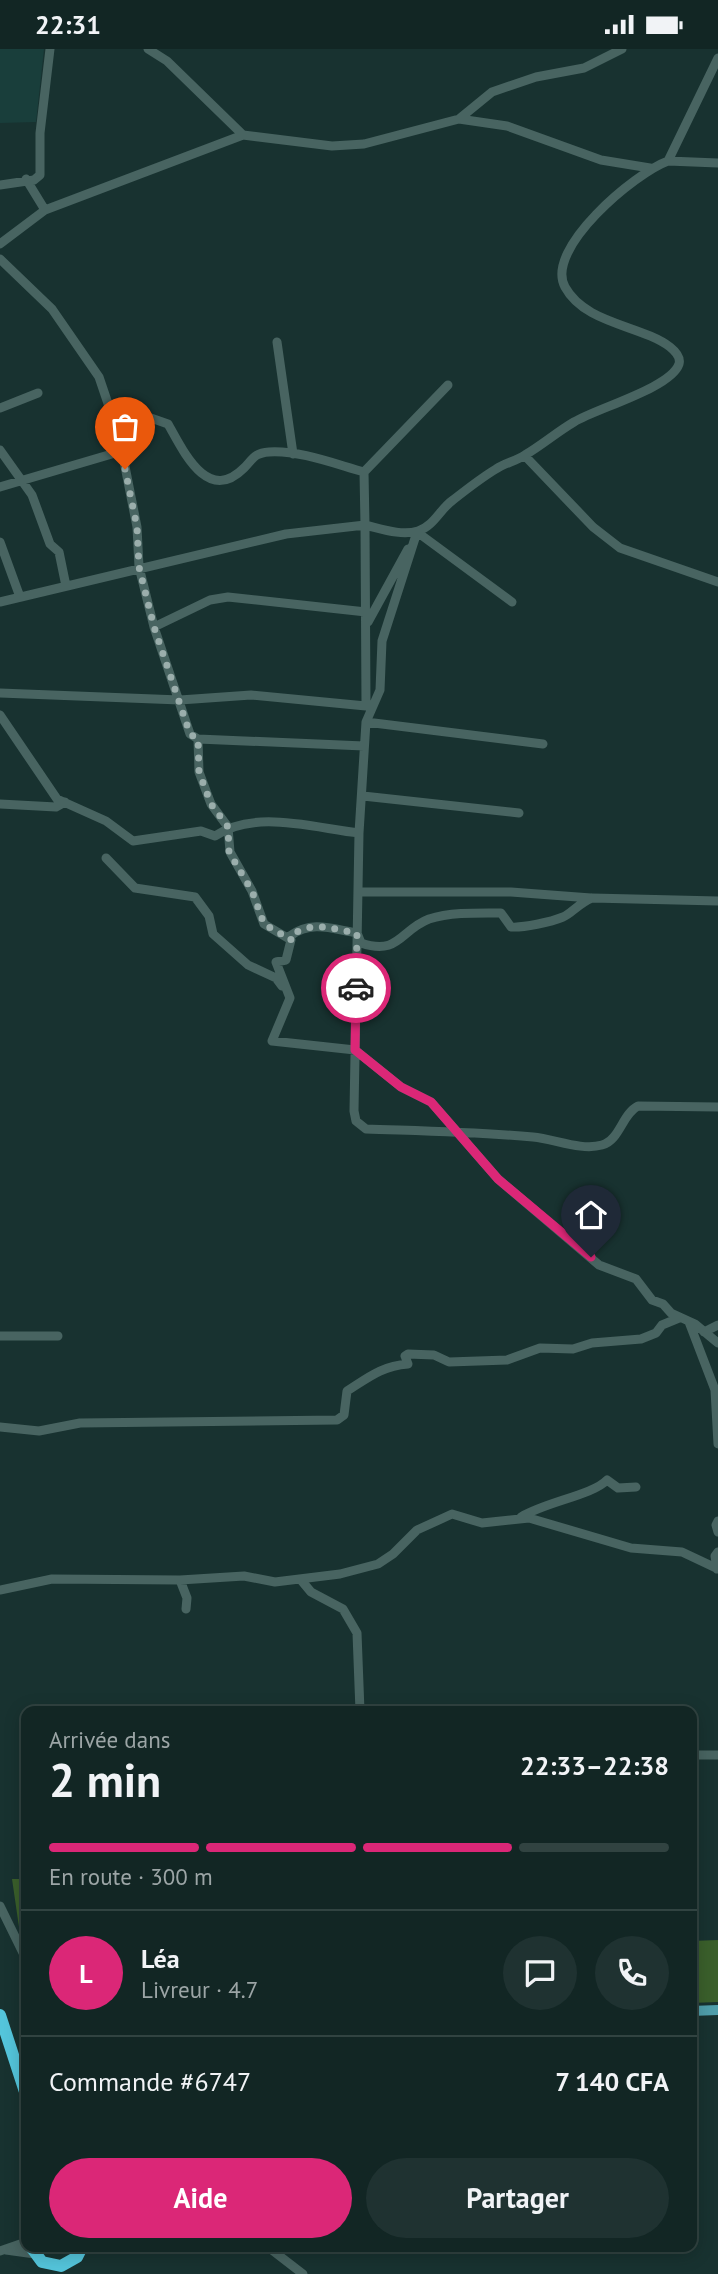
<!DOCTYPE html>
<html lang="fr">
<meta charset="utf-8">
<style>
body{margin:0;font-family:"PT Sans",sans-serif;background:#1f3231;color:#f1f3f6;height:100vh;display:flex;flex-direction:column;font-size:26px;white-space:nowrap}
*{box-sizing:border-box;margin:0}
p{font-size:23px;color:#9ca5a6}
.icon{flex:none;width:38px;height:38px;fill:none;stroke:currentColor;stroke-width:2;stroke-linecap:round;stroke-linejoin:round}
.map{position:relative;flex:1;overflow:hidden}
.sheet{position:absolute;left:21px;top:1657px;width:676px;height:546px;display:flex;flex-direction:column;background:#122624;border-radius:14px;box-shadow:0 4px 18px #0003,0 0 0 2px #314341}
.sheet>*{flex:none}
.pin{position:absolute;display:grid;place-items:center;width:60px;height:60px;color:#fff;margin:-72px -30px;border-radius:50% 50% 50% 0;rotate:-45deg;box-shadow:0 0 7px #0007}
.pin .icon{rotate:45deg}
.courier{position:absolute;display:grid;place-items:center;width:70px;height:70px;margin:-35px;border:5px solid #db2777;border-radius:50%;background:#fff;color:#222;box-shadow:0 2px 9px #0007}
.headline em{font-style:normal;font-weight:700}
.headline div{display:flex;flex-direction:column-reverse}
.headline{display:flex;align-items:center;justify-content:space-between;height:119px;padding:0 28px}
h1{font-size:46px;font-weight:700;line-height:52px}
.bar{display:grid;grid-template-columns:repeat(4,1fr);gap:10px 7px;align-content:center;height:84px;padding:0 28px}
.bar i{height:9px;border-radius:5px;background:#314341}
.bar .on{background:#db2777}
.bar p{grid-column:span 4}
.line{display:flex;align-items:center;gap:18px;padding:0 28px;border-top:2px solid #314341}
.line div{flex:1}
.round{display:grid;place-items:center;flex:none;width:74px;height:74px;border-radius:37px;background:#1f3231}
.button{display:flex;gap:14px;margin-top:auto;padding:14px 28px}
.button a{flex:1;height:80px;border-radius:42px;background:#db2777;color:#fff;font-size:28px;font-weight:700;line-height:80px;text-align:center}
.button a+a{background:#1f3231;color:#f1f3f6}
.status{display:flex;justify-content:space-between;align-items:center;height:49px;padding:0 35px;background:#122624;direction:ltr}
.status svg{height:19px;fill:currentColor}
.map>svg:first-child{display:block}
.built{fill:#193e3b}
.forest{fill:#3a5f2b}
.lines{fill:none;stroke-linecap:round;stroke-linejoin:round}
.minor{stroke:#486461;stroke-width:9}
.major{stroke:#4f9eaa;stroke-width:10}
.highway{stroke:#54c5db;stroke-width:12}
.done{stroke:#9baeac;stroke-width:7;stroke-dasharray:0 12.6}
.route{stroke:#db2777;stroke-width:9}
</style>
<div class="status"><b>22:31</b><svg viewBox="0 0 49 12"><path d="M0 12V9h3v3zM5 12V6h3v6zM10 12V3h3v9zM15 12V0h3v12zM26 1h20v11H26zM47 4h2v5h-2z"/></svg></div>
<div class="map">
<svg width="718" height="2225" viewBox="0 0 718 2225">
<rect width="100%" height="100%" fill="#183230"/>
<!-- built -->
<path class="built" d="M0 0H44L36 73 0 74Z"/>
<!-- forest -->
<path class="forest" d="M12 1830H26V1899L19 1878Z
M718 1891V1953L691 1954V1892Z"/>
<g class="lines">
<!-- minor -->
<path class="minor" d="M148 0 167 12 243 86 332 97 364 95 459 70 507 77 601 111 650 119
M459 70 492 43 536 28 584 19 622 0
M668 112 718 114
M26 130 45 161
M0 136 34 131 40 126V84L50 0
M0 195 45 161 243 86
M0 210 52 260 99 328 119 387 137 478 139 518 154 578 190 685 198 690 199 723 211 755 228 778 230 803 252 842 264 875 291 891 286 911 276 913 290 949 272 992 355 1001 401 1038 431 1053 498 1130 599 1216 636 1230 652 1251 663 1255 671 1264 695 1275 718 1294
M277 293 293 405
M0 359 38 344
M0 401 32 446 50 495 59 503 66 537
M525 407 593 478 620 499 718 533
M364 423 448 336
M0 438 122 402
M0 493 20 548
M0 553 286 485 365 476 364 423C335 415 299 401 269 403 254 404 253 410 244 419 207 456 183 401 168 375L148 368 116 375
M368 573 408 500
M154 578 210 551 228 548 366 563
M0 644 180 651 251 646 366 657 365 476C382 480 401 487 418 482 434 477 440 460 453 451 467 440 481 429 496 420 505 414 516 412 525 406 542 396 557 383 574 373 597 359 671 339 679 315 681 308 675 302 670 298 641 276 585 275 565 238 544 200 635 124 668 112L718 9
M0 666 57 750 106 772 133 792 201 782 215 787C254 760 314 779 359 784L366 673 380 641 382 592 417 483 512 553
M366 673 543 695
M198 690 364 697
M363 747 519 764
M0 755 56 758 65 753
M359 784 354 1062 356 1072 366 1080C422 1082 477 1083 533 1088 555 1090 581 1102 602 1096 620 1091 622 1065 638 1057L718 1058
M106 809 135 839 195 848 209 867 213 885 248 916 276 929 282 937
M360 843H511L591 849
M291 891 290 887C312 871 332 880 357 884L361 894C399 907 400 881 429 870 451 863 479 864 501 864L511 878C523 879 551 873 563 868 571 865 579 854 592 849L718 852
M689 1273 715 1341 718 1395
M704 1283 718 1276
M0 1287H58
M0 1378 39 1382 80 1374 337 1371 344 1366 347 1342C369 1328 382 1317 408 1315L405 1307 408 1305 434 1306 449 1313 507 1311 540 1299 573 1300 592 1294 641 1290 656 1284 662 1276 679 1269
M521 1468C545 1453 593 1446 607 1431L618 1439 636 1438
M718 1472 716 1476 718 1483
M717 1520 715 1507 718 1503
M180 1531 187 1549 186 1560
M301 1531 311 1543 343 1560 357 1584 360 1662
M0 1541 52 1530 180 1531 244 1527 275 1533 340 1525 378 1515 393 1505 417 1481 452 1465 482 1474 529 1469 631 1499 682 1503 718 1520
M691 1706H718
M0 1857 26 1910
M268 2198 303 2225
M6 2201 35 2205
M0 2202 26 2193"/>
<!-- major -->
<path class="major" d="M691 1962 718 1961"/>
<!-- highway -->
<path class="highway" d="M0 1966 26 2046
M31 2198 42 2213 61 2217 77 2208 82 2198"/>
</g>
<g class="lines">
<!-- done -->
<path class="done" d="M125 420 137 478 139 518 154 578 190 685 198 690 199 723 211 755 228 778 229 803 252 842 264 875 291 891 290 887C313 871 332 880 357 884L356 939"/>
<!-- route -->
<path class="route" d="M356 939 355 1001 401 1038 431 1053 498 1130 591 1208"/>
</g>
</svg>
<div class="pin" style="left:125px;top:420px;background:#ea580c"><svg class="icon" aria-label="bag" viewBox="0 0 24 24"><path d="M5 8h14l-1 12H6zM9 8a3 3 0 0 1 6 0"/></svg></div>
<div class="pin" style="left:591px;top:1208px;background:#1f2937"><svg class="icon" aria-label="home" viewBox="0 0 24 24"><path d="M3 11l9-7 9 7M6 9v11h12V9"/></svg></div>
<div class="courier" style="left:356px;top:939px"><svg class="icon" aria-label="car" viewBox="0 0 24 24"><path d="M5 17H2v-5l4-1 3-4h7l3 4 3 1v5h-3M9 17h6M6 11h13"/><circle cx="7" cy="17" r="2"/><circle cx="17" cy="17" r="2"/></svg></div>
<section class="sheet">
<div class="headline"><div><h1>2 min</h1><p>Arrivée dans</p></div><em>22:33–22:38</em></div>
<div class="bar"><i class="on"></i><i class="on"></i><i class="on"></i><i></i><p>En route · 300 m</p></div>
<div class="line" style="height:126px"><b class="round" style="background:#db2777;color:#fff">L</b><div><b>Léa</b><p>Livreur · 4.7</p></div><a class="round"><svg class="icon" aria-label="chat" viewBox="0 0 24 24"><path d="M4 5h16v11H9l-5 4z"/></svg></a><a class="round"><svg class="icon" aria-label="phone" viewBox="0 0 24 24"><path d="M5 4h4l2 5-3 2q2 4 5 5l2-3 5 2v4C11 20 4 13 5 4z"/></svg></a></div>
<div class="line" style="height:91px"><div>Commande #6747</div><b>7 140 CFA</b></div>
<div class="button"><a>Aide</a><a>Partager</a></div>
</section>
</div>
